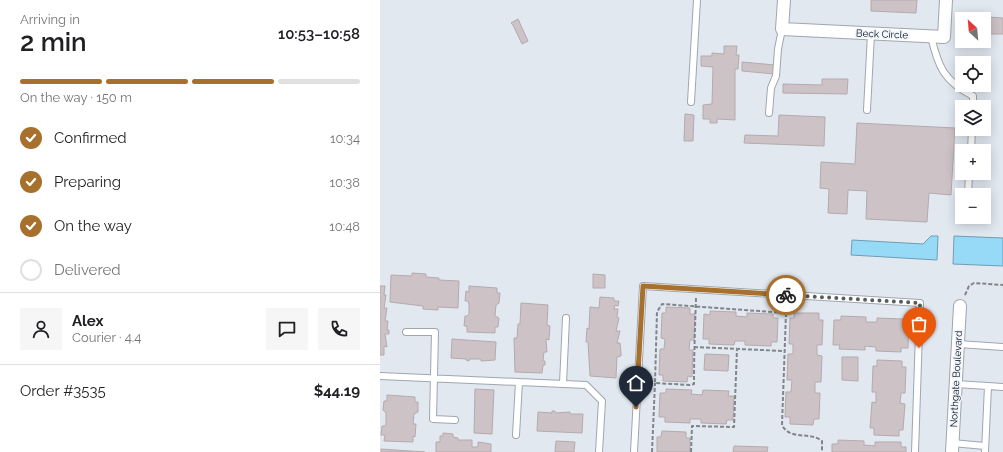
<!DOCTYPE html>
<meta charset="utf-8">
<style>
body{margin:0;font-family:Raleway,sans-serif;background:#f6f6f6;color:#202124;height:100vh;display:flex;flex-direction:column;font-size:15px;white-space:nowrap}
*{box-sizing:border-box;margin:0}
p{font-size:13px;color:#757577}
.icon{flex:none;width:22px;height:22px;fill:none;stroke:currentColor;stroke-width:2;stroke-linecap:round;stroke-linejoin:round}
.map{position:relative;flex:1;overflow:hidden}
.details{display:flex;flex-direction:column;background:#fff;width:380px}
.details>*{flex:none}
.needle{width:26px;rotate:334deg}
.buttons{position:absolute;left:575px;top:12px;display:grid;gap:8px}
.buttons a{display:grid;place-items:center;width:36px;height:36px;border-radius:0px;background:#fff;box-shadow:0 2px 10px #0003;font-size:20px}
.pin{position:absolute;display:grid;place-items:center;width:34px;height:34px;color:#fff;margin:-41px -17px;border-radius:50% 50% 50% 0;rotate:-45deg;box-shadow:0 0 4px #0007}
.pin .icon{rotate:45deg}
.courier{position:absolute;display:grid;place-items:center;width:40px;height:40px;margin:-20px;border:3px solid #a7702c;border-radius:50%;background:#fff;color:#222;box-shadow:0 1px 5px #0007}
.overview em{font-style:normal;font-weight:600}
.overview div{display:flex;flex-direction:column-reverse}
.overview{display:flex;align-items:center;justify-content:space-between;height:68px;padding:0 20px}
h1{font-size:26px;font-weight:600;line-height:30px}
.bar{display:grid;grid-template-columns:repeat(4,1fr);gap:6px 4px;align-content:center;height:48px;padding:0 20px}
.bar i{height:5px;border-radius:3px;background:#e0e0e0}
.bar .on{background:#a7702c}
.bar p{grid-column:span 4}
.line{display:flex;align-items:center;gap:10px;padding:0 20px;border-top:1px solid #e0e0e0}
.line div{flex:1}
.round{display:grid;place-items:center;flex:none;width:42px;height:42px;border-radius:0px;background:#f6f6f6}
ol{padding:0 20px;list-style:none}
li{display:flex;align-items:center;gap:12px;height:44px}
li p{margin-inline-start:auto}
li .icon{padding:4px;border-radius:50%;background:#a7702c;color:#fff;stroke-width:4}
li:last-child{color:#757577}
li i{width:22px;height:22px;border:2px solid #e0e0e0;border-radius:50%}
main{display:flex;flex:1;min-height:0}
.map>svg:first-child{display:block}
.water{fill:#97daf8;stroke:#6e9db3}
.building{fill:#cdc2c5;stroke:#b5aaad}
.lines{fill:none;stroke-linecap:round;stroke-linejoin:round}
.lane-casing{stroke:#a0a6ae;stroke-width:8}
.street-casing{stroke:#a0a6ae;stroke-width:14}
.path{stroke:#81858b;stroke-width:2;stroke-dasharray:4 2;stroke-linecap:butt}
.lane{stroke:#fff;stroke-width:6}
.street{stroke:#fff;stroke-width:12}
.done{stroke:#585c60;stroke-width:4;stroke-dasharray:0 7.2}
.route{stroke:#a7702c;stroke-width:5}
.labels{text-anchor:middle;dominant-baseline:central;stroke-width:3;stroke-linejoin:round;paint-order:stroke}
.street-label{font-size:10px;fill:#0e1013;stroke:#eef5fd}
</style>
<main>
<section class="details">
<div class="overview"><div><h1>2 min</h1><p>Arriving in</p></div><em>10:53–10:58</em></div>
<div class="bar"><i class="on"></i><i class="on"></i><i class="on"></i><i></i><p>On the way · 150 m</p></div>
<ol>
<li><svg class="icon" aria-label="check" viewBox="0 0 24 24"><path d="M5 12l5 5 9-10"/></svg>Confirmed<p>10:34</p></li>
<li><svg class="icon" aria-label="check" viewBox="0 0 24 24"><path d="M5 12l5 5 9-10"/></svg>Preparing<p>10:38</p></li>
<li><svg class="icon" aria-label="check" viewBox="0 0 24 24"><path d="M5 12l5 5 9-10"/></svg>On the way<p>10:48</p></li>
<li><i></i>Delivered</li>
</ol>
<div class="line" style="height:72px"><a class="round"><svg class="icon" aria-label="person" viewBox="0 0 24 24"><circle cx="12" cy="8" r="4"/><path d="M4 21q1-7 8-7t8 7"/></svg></a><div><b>Alex</b><p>Courier · 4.4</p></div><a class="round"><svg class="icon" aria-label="chat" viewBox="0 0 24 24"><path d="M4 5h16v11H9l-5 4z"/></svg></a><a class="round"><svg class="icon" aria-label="phone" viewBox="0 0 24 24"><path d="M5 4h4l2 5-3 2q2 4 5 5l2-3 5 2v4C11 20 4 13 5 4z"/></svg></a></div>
<div class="line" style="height:52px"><div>Order #3535</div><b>$44.19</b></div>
</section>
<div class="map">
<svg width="623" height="452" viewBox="0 0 623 452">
<rect width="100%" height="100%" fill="#e1e8f0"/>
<!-- water -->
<path class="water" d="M551 236H558L557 260 471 255 472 240 543 244Z
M574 236 623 238V266L573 264Z"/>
<!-- building -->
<path class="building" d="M491 0H537L536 13 491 11Z
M608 17 623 18V34H608Z
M138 19 148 41 142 44 133 25 131 23Z
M344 46H357L356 55H359L358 69H355V120L337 119V123H330V119H323V105L332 104 333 67 321 66V56H332V53L344 54Z
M362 62 395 65 394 74 362 71Z
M442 79H468L467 94 403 93V84L442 85Z
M305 114 314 115 313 141H304Z
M399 115 445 117 444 146 364 143 365 135 398 136Z
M477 123 575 128 571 195 549 193 547 222 486 219 487 191 468 190 467 214 448 213 449 189 440 188 441 162 475 164Z
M32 273 46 274V277L59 278V280L79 281 78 308 58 307V310L43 309V306L10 302 11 275 32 276Z
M213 274 225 275V288H213Z
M0 286H5L4 295H6L4 308H7L5 321H8L7 330H9V334H5L7 347 4 346V355H0Z
M89 286 117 288V293H120L119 303 116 305 115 316 119 318 118 327H115V333L87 332V326H84L85 316H87L89 314V304L88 301H85L86 291 89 292Z
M220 297 234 298V301H239L238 306 235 305 234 309H238L237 317 239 318 236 331H240L237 343H240L241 353V356L237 357 236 378 210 376 208 342H206L207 328 209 329 210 307 219 308Z
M141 303 168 305 167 325 170 326 169 340 166 339 167 352H164L163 361H165V365H163L162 373 135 372 134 338H137L138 324H140Z
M286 307 310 308V314H315L314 340H310L309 350H313L312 377 308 376 307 382 283 381V375H279L280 349H284L285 339 281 338 282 313H286Z
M330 311 356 312V316L367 317V313L393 314V318H398L397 342H391V346L365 345V341H355L354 345 329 344V339H323L324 314 330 315Z
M414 313H439V320H443L442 345H437V355L442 356 441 382H435V393H440L439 419H434L433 425 410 424V417H405L406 392H411L412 380H407L408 354H413V344H409L410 318H414Z
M461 316 486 317V322H497V318L523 319V324H529L528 348H521V352L496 351V347L485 346V350L459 349 460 345H453L454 320H461Z
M72 339 116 342 115 360 101 361V359H89V361L86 360V359L71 358Z
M325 354 349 355 348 371 324 370Z
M462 357H478V381L462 380Z
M497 360 522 361V367H526L525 393H521L520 403 525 404 523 430H519V436L494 435V428H490L492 402 496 403V392H492L493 366H497Z
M95 389 114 390 112 434 94 433Z
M286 389 312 390 311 394 322 395 323 390 349 391 348 396H354L353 420H347L346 424 321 423V419H310V423L285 422V417H279L280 393H286Z
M7 395 35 397V402H38V412L34 414 33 424H36L35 437 33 436V442L4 441 5 435H1L2 426H5L6 424V413L3 410 4 401H7Z
M172 411H175V413L190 412V414H203L202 433 157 431 158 412 172 413Z
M282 431 306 432V438H310V452H277V437H281Z
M63 433 73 434V437L78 438V440H92V447H98V442L111 444V452H56V442H60V436H63Z
M458 440 484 441V445L495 446V442H521V447H526V452H452V444H458Z
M176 441 195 442 194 452H175Z
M354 446 388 447 387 452H353Z
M1 449 45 452H1Z"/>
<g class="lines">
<defs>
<path id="lane" d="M551 36C558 67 564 81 593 96V107
M311 102 317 0
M487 110 491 34
M389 113 391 88 396 76 398 49 402 29
M591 151 592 129
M588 195 589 173
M26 332H55L53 419 75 420
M578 344 623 347
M0 376 206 385 222 401 219 452
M183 384 186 318
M576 384 608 386
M136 435 139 382
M572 443 605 446
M254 452 263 286 540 303 535 452
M605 452 608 386 623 387"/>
<path id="street" d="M404 0 402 29 564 37 566 0
M572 452 580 306"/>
</defs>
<!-- lane casing -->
<use href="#lane" class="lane-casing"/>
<!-- street casing -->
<use href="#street" class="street-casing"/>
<!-- path -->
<path class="path" d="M585 295 589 286 594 283 623 285
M316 298C315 327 314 355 314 384L310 385 275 383 277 312 282 304 406 313 402 425C410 441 430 431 442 441V452
M314 347 404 351
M272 452 275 383
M311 452 312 426 354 427 357 349"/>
<!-- lane -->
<use href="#lane" class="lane"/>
<!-- street -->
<use href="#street" class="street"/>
</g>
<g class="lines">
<!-- done -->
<path class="done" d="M406 295 540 303 539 348"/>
<!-- route -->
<path class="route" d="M256 407 263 286 406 295"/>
</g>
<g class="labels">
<!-- street labels -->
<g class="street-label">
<text transform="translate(502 34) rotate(2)">Beck Circle</text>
<text transform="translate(576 379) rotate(-87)">Northgate Boulevard</text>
</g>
</g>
</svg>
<div class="buttons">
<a><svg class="needle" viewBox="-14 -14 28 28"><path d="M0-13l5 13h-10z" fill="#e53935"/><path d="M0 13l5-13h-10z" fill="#757577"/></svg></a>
<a><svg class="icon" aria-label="locate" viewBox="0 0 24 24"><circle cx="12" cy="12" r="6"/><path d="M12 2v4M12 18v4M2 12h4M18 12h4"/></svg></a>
<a><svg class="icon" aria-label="layers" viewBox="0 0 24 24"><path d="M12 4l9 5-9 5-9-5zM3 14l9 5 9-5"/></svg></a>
<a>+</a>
<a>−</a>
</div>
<div class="pin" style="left:539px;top:348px;background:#ea580c"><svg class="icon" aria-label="bag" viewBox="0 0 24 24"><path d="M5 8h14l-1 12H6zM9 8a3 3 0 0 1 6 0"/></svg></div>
<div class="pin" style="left:256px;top:407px;background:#1f2937"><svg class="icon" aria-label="home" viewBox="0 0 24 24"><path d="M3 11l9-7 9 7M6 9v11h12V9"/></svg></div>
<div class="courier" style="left:406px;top:295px"><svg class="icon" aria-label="bike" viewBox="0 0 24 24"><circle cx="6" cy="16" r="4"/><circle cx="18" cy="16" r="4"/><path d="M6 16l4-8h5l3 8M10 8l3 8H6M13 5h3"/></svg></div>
</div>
</main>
